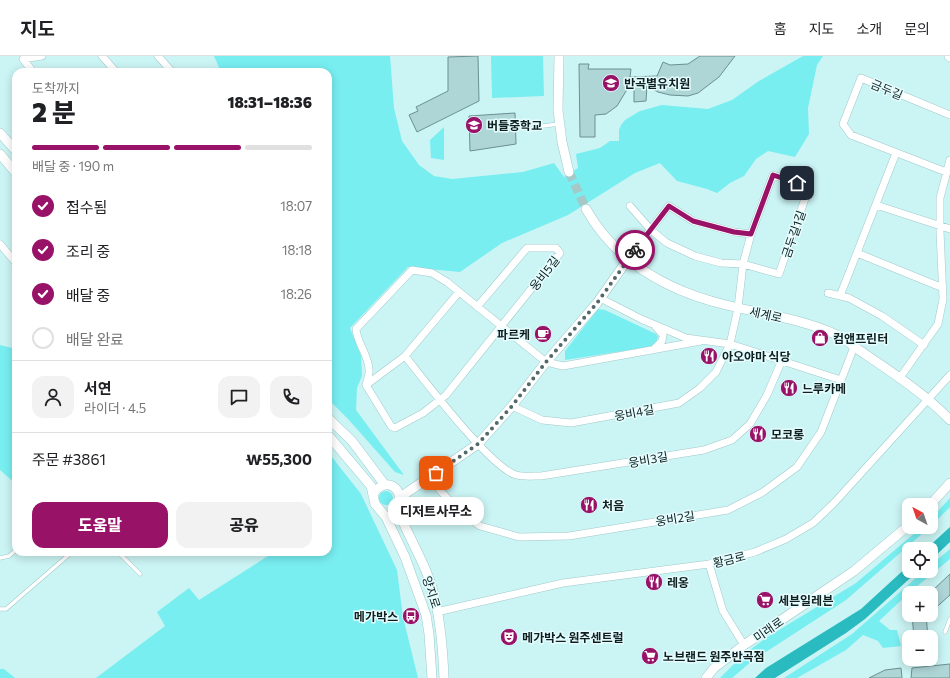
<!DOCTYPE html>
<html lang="ko">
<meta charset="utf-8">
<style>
body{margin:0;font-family:Commissioner,"Noto Sans KR",sans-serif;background:#f2f2f2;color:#202124;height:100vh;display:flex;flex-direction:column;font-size:15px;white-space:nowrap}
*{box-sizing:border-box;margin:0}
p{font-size:13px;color:#757577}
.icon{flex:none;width:22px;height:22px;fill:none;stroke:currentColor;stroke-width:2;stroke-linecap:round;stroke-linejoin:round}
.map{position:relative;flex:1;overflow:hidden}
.panel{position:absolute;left:12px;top:12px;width:320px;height:488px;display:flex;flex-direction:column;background:#fff;border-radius:12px;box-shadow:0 2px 10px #0003}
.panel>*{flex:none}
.needle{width:26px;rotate:320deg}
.controls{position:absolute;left:902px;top:442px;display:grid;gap:8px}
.controls a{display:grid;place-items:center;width:36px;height:36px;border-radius:8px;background:#fff;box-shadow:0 2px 10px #0003;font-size:20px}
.pin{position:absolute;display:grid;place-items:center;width:34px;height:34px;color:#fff;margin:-17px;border-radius:8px;box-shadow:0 2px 6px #0006}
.courier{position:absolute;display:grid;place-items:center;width:40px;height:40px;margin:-20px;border:3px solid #981268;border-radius:50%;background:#fff;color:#222;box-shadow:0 1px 5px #0007}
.bubble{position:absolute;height:28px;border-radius:12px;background:#fff;box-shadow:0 2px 10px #0003;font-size:13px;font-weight:800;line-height:28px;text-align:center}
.head em{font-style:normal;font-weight:800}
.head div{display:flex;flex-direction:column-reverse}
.head{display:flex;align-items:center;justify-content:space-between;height:68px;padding:0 20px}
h1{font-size:26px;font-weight:800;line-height:30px}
.bar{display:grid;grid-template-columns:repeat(4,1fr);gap:6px 4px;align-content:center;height:48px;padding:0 20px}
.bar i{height:5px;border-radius:3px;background:#e0e0e0}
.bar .selected{background:#981268}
.bar p{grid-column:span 4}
.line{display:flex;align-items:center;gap:10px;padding:0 20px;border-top:1px solid #e0e0e0}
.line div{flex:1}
.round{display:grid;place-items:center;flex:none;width:42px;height:42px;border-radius:12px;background:#f2f2f2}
ol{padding:0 20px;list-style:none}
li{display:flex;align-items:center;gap:12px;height:44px}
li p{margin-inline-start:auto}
li .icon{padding:4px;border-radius:50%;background:#981268;color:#fff;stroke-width:4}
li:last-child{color:#757577}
li i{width:22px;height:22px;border:2px solid #e0e0e0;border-radius:50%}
.button{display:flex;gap:8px;margin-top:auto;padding:8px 20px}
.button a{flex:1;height:46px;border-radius:12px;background:#981268;color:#fff;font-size:16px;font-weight:800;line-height:46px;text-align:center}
.button a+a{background:#f2f2f2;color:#202124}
header{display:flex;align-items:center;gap:24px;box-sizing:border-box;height:56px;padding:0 20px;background:#fff;border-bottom:1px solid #e0e0e0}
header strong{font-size:19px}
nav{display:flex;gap:22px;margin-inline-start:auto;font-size:14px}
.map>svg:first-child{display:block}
.green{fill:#78eef1}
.water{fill:#2abbc0}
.building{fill:#afd6d7;stroke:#6a9091}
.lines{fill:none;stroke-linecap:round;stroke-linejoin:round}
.tertiary-tunnel{stroke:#a5c9c9;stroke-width:9;stroke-dasharray:9 4.5;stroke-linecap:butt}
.service-casing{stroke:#a1c9ca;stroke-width:4.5}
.minor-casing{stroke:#a1c9ca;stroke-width:8}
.tertiary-casing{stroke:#a1c9ca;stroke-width:10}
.service{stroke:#fff;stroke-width:3.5}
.minor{stroke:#fff;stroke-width:7}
.tertiary{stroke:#fff;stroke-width:9}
.done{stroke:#51696a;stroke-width:4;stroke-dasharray:0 7.2}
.route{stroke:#981268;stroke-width:5}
.labels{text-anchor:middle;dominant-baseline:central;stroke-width:3;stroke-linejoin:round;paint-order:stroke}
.poi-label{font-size:12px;font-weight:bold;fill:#0f1e1f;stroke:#e5fdfe;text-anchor:start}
.street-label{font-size:12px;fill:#0f1e1f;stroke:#e5fdfe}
</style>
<header>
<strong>지도</strong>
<nav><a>홈</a><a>지도</a><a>소개</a><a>문의</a></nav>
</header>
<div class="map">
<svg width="950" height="622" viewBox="0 0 950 622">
<rect width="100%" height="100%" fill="#cbf4f4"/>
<!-- green -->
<path class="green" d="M214 0H390L394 52 402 85 419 109 434 120 452 123 523 116 554 107 564 121 578 112 576 98 600 92 610 85H619V74L621 69 625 64 640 55 662 49 708 53 732 44 759 25 803 0H823L817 9 808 52 809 78 795 101 768 95 756 103 744 120 730 127 717 137 707 133 677 125 660 107 635 117 568 159 502 187 460 216 408 211 350 272 361 300 362 320 357 332 356 354 404 419 395 416 349 364 328 343V16H221Z
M491 0H543L544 40 492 42Z
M444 71V104L431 102 430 84Z
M598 253 605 254 656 278 658 281 656 288 649 291 565 304V295Z
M0 289 16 293V428L0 414Z
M328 396 361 438 397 514 403 561 418 622H96L165 570 157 556 189 532 199 544 268 500 266 496H328Z
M379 442a7 7 0 1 1 14 0a7 7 0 1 1-14 0Z
M950 442V451L931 470V463Z
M922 471H930L846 544 752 605 732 622H720L743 599 766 582 856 527Z
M950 493V503L909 537 879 565 890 574H897L901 590 883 592 878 585 863 579 846 594 797 622H784L852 578 924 515H931V509Z
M0 613H4L15 622H0Z"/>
<!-- water -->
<path class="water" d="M950 471V486L931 504V493H926Z
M909 509V515H918L865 563 846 577 775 622H755L766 612 861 553Z"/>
<!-- building -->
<path class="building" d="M478 0 479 45 417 76 409 59 418 55 416 51 448 35V1Z
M700 0H735L719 21 698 37 688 40 670 39 658 36 647 30 646 45 634 46V22L617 50 606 58 595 59V81H580L579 8H589L588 13H631L630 21 657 20 663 6 670 9 688 8Z
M515 57 516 88 470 95 469 60Z
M950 518V539L931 556V536Z
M912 559H926L928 581H914Z
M950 608V622H911L912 612Z
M901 612 902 622H869L885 614Z"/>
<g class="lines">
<!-- tertiary-tunnel -->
<path class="tertiary-tunnel" d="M569 116 586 153"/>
<defs>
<path id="service" d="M535 71 559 68
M118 496 140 518
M0 502 9 500 16 494
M0 553H6L72 496
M945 576 950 563"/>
<path id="minor" d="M102 0 116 16
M158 0 172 16
M33 16 23 3 42 0
M946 116 851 79 843 68 861 22 950 59
M876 149 950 173
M0 188 16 207
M857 197 943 232
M628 203 669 150 693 165 734 176 751 178
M828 237 849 242 882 260 924 289
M840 240 896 97
M600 242 641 263 686 282 730 288 841 324
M654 293 662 285 663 279 656 271
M405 300C425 325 490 411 516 419 523 421 534 420 541 420L704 394 732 384 750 368 767 339 782 304
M899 323 938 268 943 243 940 175V142L950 104
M366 329C367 324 370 318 369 313 368 298 357 287 356 273L412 214 432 217 447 226 546 306 563 310 701 285
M366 329 391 370 395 372 423 357 446 339 560 197 556 192H527L477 251
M366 329 405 300 459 236
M512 350 542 364 571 367 679 347 700 332 716 316 730 288 738 252 743 208 751 178 773 119 809 131 779 218 743 208 721 207 695 200 667 187 651 174 630 150
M428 421 457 453 480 470 519 481 569 480 728 454 763 436 797 411 821 376 854 291
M709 508 723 555 744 589
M441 555 563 527 709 508 755 496 786 483 813 467 834 447 950 319"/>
<path id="tertiary" d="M559 0 558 54 562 86 569 116
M949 0 950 1
M0 77 16 95
M0 98 16 117
M586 153C616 206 668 235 726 249 763 258 802 263 837 279 844 282 852 289 859 294 890 315 924 337 950 364
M328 362 352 385 385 429
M328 379 371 430 375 448 386 461 405 501 426 559 429 578 432 622
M373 440C376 430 389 424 397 434 402 441 398 452 401 461 412 488 429 514 435 543 441 569 443 596 444 622
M399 442 478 388 512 350 546 306 597 247 628 203
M930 449 950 427
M706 622 714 612 744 589 854 515 909 469"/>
</defs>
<!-- service casing -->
<use href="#service" class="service-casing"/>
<!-- minor casing -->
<use href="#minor" class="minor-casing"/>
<!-- tertiary casing -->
<use href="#tertiary" class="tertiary-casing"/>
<!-- service -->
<use href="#service" class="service"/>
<!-- minor -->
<use href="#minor" class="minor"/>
<!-- tertiary -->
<use href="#tertiary" class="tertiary"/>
</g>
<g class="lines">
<!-- done -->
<path class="done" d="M436 417 478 388 512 350 546 306 597 247 635 194"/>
<!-- route -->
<path class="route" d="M635 194 669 150 693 165 734 176 751 178 773 119 797 127"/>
</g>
<!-- icons -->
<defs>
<symbol id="school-disc" viewBox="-11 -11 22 22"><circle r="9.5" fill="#981268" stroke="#e5fdfe"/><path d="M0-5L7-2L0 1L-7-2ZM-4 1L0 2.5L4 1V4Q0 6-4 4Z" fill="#fff"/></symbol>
<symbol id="cafe-disc" viewBox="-11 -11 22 22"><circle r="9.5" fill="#981268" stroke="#e5fdfe"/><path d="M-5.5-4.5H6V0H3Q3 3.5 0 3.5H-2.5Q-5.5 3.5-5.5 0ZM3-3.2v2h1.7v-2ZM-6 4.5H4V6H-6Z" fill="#fff"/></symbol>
<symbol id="shop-disc" viewBox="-11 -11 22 22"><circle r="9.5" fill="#981268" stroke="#e5fdfe"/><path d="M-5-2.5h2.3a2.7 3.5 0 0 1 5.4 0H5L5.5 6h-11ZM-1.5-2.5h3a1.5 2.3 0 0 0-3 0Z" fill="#fff"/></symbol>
<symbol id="restaurant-disc" viewBox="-11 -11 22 22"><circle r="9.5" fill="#981268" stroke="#e5fdfe"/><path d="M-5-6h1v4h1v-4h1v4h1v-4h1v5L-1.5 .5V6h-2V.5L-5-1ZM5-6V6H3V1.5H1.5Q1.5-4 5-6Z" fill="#fff"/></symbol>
<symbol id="supermarket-disc" viewBox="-11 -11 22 22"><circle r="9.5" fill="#981268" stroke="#e5fdfe"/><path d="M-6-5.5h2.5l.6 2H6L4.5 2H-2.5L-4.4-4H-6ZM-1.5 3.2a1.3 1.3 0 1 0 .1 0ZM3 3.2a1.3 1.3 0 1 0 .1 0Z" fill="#fff"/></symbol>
<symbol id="bus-disc" viewBox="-11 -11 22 22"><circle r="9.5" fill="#981268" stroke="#e5fdfe"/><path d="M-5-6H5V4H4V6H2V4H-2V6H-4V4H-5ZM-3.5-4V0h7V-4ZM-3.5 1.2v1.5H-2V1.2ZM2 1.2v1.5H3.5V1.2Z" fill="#fff"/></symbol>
<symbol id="theatre-disc" viewBox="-11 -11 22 22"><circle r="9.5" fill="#981268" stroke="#e5fdfe"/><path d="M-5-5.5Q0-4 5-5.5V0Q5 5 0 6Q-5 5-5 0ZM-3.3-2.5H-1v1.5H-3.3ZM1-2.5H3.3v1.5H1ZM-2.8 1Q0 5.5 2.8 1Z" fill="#fff"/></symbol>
</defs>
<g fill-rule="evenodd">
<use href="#school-disc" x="601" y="17" width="20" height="20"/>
<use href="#school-disc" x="464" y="59" width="20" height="20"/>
<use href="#cafe-disc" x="533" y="268" width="20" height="20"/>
<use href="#shop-disc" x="810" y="272" width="20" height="20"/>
<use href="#restaurant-disc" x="699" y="290" width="20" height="20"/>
<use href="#restaurant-disc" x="779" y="322" width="20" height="20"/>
<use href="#restaurant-disc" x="748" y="368" width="20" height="20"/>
<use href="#restaurant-disc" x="579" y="439" width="20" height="20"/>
<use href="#restaurant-disc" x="644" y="516" width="20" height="20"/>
<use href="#supermarket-disc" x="755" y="534" width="20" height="20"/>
<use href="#bus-disc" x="401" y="550" width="20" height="20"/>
<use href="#theatre-disc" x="499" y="571" width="20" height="20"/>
<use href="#supermarket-disc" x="640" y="590" width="20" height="20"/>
</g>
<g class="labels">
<!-- poi labels -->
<g class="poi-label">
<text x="624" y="27">반곡별유치원</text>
<text x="487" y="69">버들중학교</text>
<text x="530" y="278" text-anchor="end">파르케</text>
<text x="833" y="282">컴앤프린터</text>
<text x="722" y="300">아오야마 식당</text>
<text x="802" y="332">느루카메</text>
<text x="771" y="378">모코롱</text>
<text x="602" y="449">처음</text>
<text x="667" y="526">레옹</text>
<text x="778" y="544">세븐일레븐</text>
<text x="398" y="560" text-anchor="end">메가박스</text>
<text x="522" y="581">메가박스 원주센트럴</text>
<text x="663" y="600">노브랜드 원주반곡점</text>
</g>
<!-- street labels -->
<g class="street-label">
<text transform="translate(887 33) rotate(23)">금두길</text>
<text transform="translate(793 178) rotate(-71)">금두길1길</text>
<text transform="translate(544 217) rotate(-52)">웅비5길</text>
<text transform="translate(766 258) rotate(13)">세계로</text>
<text transform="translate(634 356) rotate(-11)">웅비4길</text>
<text transform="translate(648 403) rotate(-10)">웅비3길</text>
<text transform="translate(675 462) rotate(-9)">웅비2길</text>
<text transform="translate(729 503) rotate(-14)">황금로</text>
<text transform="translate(432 536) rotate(72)">양지로</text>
<text transform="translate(768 573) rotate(-35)">미래로</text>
</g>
</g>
</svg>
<div class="controls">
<a><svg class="needle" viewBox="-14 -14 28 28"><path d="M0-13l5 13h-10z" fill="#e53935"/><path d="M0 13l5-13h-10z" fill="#757577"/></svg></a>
<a><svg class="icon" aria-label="locate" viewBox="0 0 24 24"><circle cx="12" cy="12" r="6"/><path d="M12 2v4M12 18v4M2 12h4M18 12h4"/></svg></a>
<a>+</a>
<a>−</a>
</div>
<div class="pin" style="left:436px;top:417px;background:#ea580c"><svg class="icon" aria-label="bag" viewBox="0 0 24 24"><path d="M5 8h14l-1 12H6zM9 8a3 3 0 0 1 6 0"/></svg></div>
<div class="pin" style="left:797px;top:127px;background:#1f2937"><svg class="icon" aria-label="home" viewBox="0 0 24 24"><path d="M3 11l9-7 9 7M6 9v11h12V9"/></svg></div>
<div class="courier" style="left:635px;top:194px"><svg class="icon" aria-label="bike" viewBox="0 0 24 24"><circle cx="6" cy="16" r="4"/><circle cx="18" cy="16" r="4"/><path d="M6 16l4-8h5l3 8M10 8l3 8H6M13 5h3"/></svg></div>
<div class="bubble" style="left:388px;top:441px;width:96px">디저트사무소</div>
<section class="panel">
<div class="head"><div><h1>2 분</h1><p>도착까지</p></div><em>18:31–18:36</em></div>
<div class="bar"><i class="selected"></i><i class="selected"></i><i class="selected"></i><i></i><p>배달 중 · 190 m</p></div>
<ol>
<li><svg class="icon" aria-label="check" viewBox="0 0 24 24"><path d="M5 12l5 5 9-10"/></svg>접수됨<p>18:07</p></li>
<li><svg class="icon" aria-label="check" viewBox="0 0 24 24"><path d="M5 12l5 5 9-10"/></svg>조리 중<p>18:18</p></li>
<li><svg class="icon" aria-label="check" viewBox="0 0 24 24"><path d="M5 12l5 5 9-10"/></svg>배달 중<p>18:26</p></li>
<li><i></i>배달 완료</li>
</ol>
<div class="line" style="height:72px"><a class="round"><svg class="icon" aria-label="person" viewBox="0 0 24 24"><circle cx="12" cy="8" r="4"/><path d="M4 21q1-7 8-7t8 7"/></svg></a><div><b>서연</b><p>라이더 · 4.5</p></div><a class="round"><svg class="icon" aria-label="chat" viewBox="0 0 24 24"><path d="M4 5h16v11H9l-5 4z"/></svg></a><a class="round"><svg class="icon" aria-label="phone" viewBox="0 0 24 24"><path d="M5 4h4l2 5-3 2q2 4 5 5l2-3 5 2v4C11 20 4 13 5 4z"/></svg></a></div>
<div class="line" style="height:52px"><div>주문 #3861</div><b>₩55,300</b></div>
<div class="button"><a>도움말</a><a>공유</a></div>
</section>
</div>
